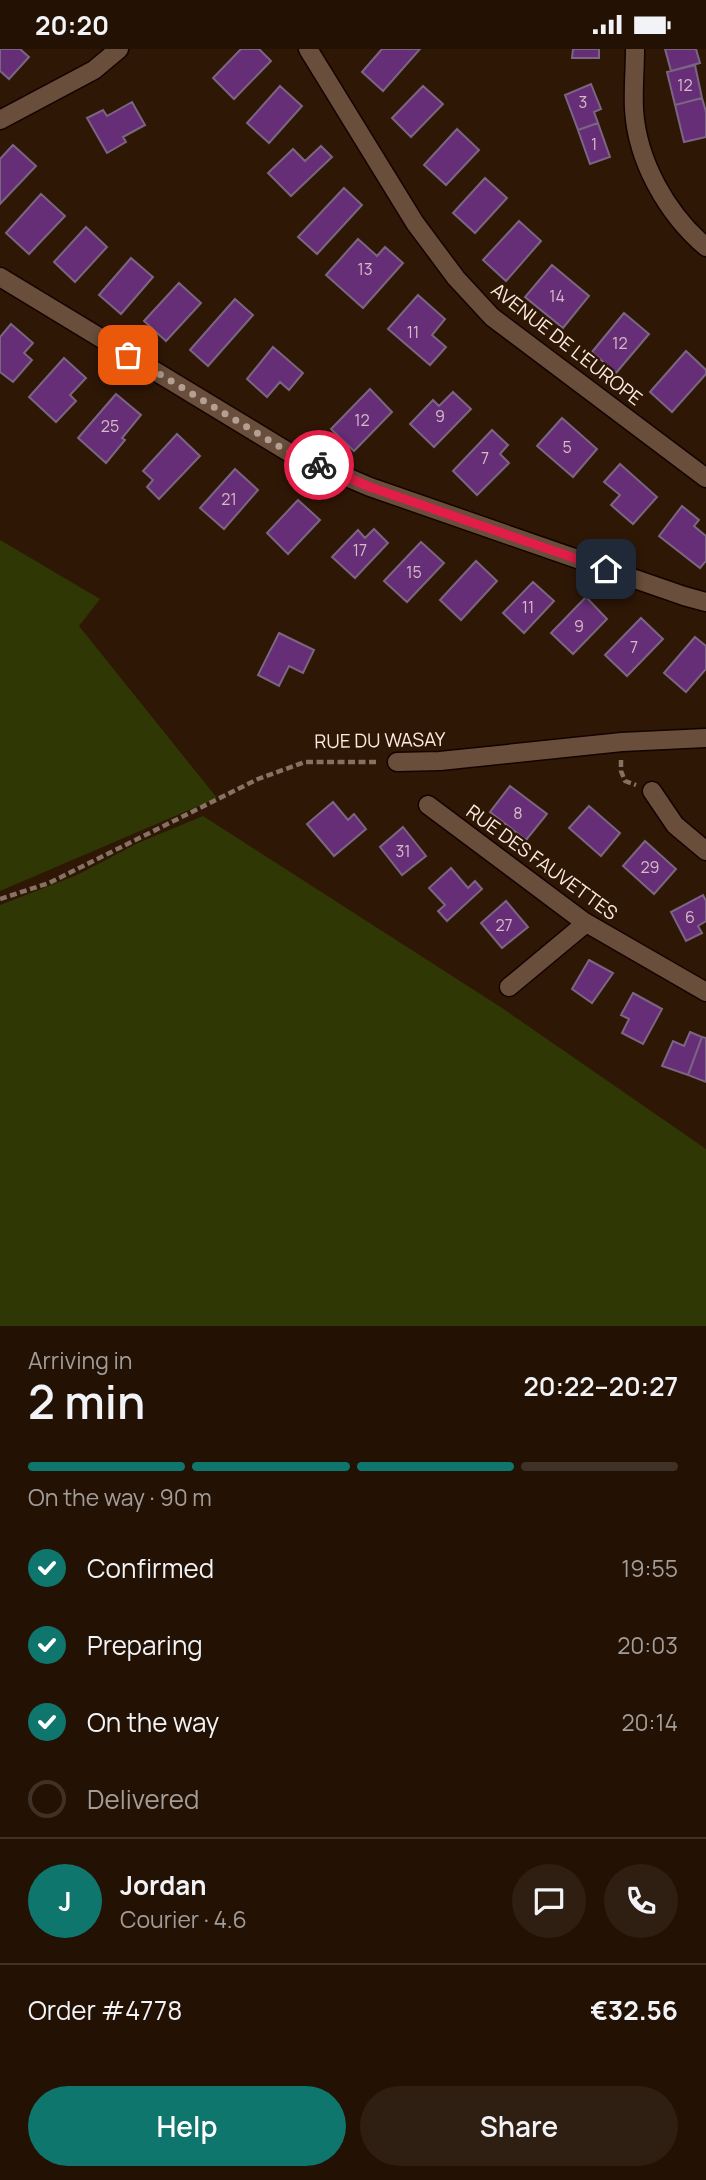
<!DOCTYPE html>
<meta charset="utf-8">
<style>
body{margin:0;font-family:Manrope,sans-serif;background:#2f1f13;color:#f1f3f6;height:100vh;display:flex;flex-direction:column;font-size:26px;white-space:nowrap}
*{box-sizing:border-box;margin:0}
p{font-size:23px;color:#a39d9a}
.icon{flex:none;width:38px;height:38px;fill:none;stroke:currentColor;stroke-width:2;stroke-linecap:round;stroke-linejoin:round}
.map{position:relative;height:1277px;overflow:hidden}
.drawer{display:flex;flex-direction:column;background:#231104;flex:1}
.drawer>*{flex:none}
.pin{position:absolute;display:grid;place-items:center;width:60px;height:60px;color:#fff;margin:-30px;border-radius:14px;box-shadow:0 4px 10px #0006}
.courier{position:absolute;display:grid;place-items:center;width:70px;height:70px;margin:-35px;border:5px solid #e11d48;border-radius:50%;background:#fff;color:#222;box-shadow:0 2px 9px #0007}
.head em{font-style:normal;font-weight:600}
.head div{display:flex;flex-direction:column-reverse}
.head{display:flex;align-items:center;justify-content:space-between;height:119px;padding:0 28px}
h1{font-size:46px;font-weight:600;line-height:52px}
.bar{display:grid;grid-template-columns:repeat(4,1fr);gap:10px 7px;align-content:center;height:84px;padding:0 28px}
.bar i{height:9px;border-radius:5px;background:#403126}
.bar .on{background:#0f766e}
.bar p{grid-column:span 4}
.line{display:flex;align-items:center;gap:18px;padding:0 28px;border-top:2px solid #403126}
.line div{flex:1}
.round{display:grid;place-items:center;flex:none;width:74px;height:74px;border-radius:37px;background:#2f1f13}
ol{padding:0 28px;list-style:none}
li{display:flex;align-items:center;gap:21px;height:77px}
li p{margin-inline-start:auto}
li .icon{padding:7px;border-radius:50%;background:#0f766e;color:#fff;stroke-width:4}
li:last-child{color:#a39d9a}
li i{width:38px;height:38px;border:4px solid #403126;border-radius:50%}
.primary-button{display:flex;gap:14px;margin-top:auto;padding:14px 28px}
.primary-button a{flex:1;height:80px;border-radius:42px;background:#0f766e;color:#fff;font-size:28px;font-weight:600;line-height:80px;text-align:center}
.primary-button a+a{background:#2f1f13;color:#f1f3f6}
.status{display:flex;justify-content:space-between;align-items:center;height:49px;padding:0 35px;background:#231104;direction:ltr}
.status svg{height:19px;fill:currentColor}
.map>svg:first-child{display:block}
.green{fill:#2f3704}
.building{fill:#662e77;stroke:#7a6681;stroke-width:2}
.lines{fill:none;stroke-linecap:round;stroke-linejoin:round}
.minor-casing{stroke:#150300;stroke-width:21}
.path{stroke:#867163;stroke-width:4.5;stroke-dasharray:7 3.5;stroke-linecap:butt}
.minor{stroke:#694e3b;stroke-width:18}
.done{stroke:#b4a093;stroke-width:7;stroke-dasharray:0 12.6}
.route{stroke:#e11d48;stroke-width:9}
.labels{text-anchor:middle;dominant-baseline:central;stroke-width:5;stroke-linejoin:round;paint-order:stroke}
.number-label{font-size:16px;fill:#d6bbc5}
.street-label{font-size:19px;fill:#fbeadf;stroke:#2f1706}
</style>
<div class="status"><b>20:20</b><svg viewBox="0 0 49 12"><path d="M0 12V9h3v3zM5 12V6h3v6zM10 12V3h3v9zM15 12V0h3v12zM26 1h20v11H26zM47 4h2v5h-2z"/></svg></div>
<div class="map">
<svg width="706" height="1277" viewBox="0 0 706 1277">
<rect width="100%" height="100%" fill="#2f1706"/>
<!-- green -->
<path class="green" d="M0 491 100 550 79 577 217 749 0 842Z
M203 767 502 959 706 1100V1277H0V856L77 826 138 794Z"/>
<!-- building -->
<path class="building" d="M0 0H20L29 8 9 30 0 22Z
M241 0H259L271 12 234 50 213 29Z
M382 0H420L383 42 362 23Z
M573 0H599V9H572Z
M665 0H696L700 14 671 22Z
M695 16 702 49 675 56 667 23Z
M591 35 601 60 594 63 598 74 578 81 565 46Z
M280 37 302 57 269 94 247 74Z
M423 37 443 55 411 88 392 69Z
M702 49 706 63V88L684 93 675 56Z
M132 53 145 76 123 88 126 93 107 104 87 69 103 61 107 67Z
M598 74 610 108 590 115 578 81Z
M457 80 479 101 446 136 424 116Z
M13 96 36 117 0 155V110Z
M321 97 332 108 291 147 268 124 293 100 305 112Z
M485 129 507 149 475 184 453 164Z
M344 139 362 156 317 205 298 188Z
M41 145 65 167 29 205 6 184Z
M519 172 541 192 506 232 483 211Z
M86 178 107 198 75 233 54 213Z
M358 190 377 207 385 198 403 214 363 259 326 226Z
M131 209 153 228 121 265 99 246Z
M552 216 589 247 563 279 525 248Z
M179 234 201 254 166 292 144 272Z
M418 246 445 270 432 286 446 298 430 316 388 280Z
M235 250 253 266 208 317 190 301Z
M624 264 649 285 616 324 592 303Z
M11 275 33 294 24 304 32 311 13 333 0 323V288Z
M273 298 303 324 289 341 280 333 267 348 247 330Z
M686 302 706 321V325L672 363 650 343Z
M64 309 86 329 70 346 76 352 56 373 29 348Z
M370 340 392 363 354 402 331 380Z
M453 343 471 360 434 398 410 375 433 351 439 357Z
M116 345 141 366 122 389 125 391 106 414 78 389Z
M562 369 597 400 573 428 537 397Z
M492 381 508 396 500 405 509 414 477 446 453 422Z
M177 385 200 407 159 450 147 438 153 431 143 422Z
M620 415 657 448 633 475 611 456 620 446 604 433Z
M235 420 258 441 224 480 200 459Z
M298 451 320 471 288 505 267 484Z
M682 457 699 471 694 477 706 487V512L700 519 659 487Z
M374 480 388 494 355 529 332 508 358 481 365 489Z
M421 493 444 514 407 553 384 532Z
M476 512 497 532 461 571 440 551Z
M533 533 554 552 524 584 503 564Z
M586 548 607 570 573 605 551 584Z
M641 569 663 590 627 627 605 606Z
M279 584 314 601 303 624 289 617 279 637 258 626Z
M695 588 706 597V620L686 643 664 624Z
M510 737 547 765 526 791 490 763Z
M333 753 348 771 354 765 366 780 334 807 307 775Z
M589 757 620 784 601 807 569 779Z
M403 778 426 807 402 826 380 798Z
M645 792 676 820 654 845 623 817Z
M451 819 468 839 475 832 482 840 447 872 438 862 445 856 429 839Z
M703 846 706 852V872L698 877 702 884 686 892 671 863Z
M506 852 528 878 502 899 481 874Z
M589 911 613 924 592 954 572 940Z
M633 944 662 960 643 995 622 984 629 970 621 966Z
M690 983 702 988 688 1026 662 1017 673 992 684 997Z
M702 988 706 989V1033L688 1026Z"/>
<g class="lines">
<defs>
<path id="minor" d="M308 0 415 174 456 229 492 268 706 429
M635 0C635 20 633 40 634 60 637 112 667 165 706 198
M0 71 94 21 119 0
M0 228 290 404 370 438 684 547 706 553
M397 713 440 712 622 693 706 689
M652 742 675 776 706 802
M428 756 583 872 706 943
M509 938 586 874"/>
</defs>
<!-- minor casing -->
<use href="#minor" class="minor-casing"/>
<!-- path -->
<path class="path" d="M621 711V722L625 732 636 736
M0 850 49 834 258 730 305 713H379"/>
<!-- minor -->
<use href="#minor" class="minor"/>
</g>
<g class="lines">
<!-- done -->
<path class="done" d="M128 306 290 404 319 416"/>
<!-- route -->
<path class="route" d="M319 416 370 438 606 520"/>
</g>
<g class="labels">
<!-- number labels -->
<g class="number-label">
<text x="685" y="36">12</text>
<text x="583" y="53">3</text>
<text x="594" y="95">1</text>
<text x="365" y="220">13</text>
<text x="557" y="247">14</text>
<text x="413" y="283">11</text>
<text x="620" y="294">12</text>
<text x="440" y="367">9</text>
<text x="362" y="371">12</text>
<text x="110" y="377">25</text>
<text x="567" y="398">5</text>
<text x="485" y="409">7</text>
<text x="229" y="450">21</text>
<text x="360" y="501">17</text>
<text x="414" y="523">15</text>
<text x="528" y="558">11</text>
<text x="579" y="577">9</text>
<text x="634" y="598">7</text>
<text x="518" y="764">8</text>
<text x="403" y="802">31</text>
<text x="650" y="818">29</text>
<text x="690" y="868">6</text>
<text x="504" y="876">27</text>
</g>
<!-- street labels -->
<g class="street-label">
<text transform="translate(567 295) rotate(38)">AVENUE DE L'EUROPE</text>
<text transform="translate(380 691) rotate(-1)">RUE DU WASAY</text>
<text transform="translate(542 813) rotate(36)">RUE DES FAUVETTES</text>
</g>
</g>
</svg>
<div class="pin" style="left:128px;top:306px;background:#ea580c"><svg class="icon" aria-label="bag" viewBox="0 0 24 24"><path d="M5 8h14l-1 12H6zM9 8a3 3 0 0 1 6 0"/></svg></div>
<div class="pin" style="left:606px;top:520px;background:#1f2937"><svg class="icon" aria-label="home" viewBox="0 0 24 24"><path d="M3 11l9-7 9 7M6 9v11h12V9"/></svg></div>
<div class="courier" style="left:319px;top:416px"><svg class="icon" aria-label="bike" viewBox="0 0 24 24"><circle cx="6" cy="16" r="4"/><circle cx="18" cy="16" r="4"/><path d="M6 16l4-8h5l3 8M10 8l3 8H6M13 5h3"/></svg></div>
</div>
<section class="drawer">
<div class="head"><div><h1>2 min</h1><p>Arriving in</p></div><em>20:22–20:27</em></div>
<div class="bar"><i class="on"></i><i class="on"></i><i class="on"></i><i></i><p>On the way · 90 m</p></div>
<ol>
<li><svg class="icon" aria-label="check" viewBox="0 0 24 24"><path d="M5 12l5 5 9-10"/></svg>Confirmed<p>19:55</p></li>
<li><svg class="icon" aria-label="check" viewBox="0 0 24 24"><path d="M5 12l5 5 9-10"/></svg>Preparing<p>20:03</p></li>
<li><svg class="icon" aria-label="check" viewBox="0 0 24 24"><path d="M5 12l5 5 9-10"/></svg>On the way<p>20:14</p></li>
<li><i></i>Delivered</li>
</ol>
<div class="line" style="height:126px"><b class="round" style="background:#0f766e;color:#fff">J</b><div><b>Jordan</b><p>Courier · 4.6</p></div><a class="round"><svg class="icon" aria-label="chat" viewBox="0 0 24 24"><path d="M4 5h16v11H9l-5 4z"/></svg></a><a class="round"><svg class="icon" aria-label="phone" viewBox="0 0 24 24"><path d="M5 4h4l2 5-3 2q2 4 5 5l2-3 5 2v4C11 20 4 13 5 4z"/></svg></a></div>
<div class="line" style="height:91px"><div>Order #4778</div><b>€32.56</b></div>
<div class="primary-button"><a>Help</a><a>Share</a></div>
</section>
